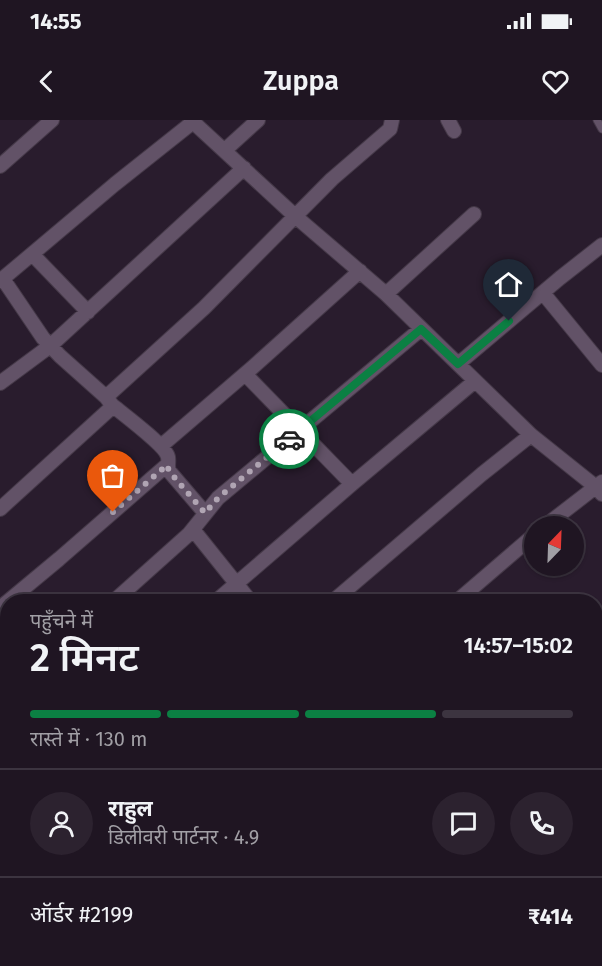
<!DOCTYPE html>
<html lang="hi">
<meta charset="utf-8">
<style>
body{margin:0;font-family:"Fira Sans","Noto Sans Devanagari",sans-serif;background:#2c222f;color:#f1f3f6;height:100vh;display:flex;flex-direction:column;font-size:22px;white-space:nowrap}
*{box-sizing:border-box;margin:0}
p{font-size:20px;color:#a19fa5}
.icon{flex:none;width:33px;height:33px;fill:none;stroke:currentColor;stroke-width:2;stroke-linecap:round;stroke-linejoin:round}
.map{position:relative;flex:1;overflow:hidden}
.panel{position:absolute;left:0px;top:474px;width:603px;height:372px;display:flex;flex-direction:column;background:#1f1522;border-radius:24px 24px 0 0;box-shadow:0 2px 4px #0004,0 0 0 2px #3c3440}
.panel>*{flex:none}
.needle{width:39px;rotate:23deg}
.buttons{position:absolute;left:524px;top:396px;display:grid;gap:12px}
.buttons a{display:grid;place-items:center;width:60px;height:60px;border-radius:50%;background:#1f1522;box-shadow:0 2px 4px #0004,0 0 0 2px #3c3440;font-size:30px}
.pin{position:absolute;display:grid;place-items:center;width:51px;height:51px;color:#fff;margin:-62px -26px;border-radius:50% 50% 50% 0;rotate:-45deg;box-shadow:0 0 6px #0007}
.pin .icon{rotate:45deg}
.courier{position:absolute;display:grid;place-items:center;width:60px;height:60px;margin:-30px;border:4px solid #0b8043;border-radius:50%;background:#fff;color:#222;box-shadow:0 2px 8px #0007}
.overview em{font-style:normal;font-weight:600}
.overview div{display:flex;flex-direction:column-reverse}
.overview{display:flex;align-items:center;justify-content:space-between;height:102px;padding:0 30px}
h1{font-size:39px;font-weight:600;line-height:45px}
.bar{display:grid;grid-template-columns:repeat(4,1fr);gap:9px 6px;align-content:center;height:72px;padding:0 30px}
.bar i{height:8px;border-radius:4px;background:#3c3440}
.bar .current{background:#0b8043}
.bar p{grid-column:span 4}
.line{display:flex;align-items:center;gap:15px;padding:0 30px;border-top:2px solid #3c3440}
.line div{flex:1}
.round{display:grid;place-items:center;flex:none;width:63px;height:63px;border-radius:32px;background:#2c222f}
.status{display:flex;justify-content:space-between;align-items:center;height:42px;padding:0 30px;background:#1f1522;direction:ltr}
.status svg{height:16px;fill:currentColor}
header{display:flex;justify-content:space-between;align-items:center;height:78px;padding:0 30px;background:#1f1522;font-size:27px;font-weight:600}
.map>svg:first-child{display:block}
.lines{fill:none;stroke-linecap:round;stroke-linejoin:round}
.lane-casing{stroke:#453948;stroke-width:9}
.street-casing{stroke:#453948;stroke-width:16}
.lane{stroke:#625267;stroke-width:7}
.street{stroke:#625267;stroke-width:14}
.done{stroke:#b0a5b3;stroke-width:6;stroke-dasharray:0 10.8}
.route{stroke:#0b8043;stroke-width:8}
</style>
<div class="status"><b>14:55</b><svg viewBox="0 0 49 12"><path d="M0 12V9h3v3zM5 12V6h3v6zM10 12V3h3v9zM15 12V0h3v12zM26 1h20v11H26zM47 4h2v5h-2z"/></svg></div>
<header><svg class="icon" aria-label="back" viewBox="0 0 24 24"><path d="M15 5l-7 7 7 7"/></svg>Zuppa<svg class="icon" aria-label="heart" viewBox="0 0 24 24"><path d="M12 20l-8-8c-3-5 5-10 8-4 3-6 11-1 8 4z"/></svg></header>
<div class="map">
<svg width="602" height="846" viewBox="0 0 602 846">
<rect width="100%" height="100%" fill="#291c2d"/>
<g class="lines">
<defs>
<path id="lane" d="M597 0 602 9"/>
<path id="street" d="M191 0 295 96 386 174 531 315 596 367 602 374
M448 0 454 11
M225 30 258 0
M0 46 52 0
M32 134 88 192
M0 161 115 64 193 2
M543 173 602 245
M386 174 474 94
M458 244 560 158 602 125
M245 254 352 364
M0 263 50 226 244 48
M106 277 204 188 332 59 390 9 392 0
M112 285C123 294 166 326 168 337 169 343 167 346 169 351L205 393
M161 326 253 247 360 151
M0 389 111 288 112 285 106 277 60 236 43 218 3 159
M545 406 602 362
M195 408V412L251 482
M113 482 189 414 218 378 421 209
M215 482 352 364 475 261
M332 482 482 354 531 315
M456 482 534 415
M0 488 59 439 167 345
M0 578 8 572
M596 622 602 616
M596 633 602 641
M0 661 8 655
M596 744 602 738
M0 760 8 754
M0 772 8 782
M51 838 56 846
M554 838 559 846
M34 846 42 838
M157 846 165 838
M261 846 270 838
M362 846 371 838
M458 846 466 838
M591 846 602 836"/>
</defs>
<!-- lane casing -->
<use href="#lane" class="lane-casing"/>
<!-- street casing -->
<use href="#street" class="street-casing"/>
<!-- lane -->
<use href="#lane" class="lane"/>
<!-- street -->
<use href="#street" class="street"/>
</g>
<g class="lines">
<!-- done -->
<path class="done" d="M113 392 167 345 169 351 205 393 218 378 289 319"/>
<!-- route -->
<path class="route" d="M289 319 421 209 458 244 509 201"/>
</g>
</svg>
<div class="buttons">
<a><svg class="needle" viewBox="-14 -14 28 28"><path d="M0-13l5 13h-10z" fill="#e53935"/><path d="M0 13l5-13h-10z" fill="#a19fa5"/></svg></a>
</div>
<div class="pin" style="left:113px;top:392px;background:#ea580c"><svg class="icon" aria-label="bag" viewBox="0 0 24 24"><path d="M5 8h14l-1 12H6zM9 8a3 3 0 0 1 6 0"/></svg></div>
<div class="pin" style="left:509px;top:201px;background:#1f2937"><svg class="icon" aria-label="home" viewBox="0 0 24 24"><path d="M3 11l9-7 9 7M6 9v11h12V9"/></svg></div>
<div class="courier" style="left:289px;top:319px"><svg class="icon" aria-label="car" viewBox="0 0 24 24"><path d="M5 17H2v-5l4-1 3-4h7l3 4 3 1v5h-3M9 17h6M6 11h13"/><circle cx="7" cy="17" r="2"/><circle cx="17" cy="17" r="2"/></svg></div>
<section class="panel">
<div class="overview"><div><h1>2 मिनट</h1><p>पहुँचने में</p></div><em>14:57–15:02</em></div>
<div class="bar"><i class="current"></i><i class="current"></i><i class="current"></i><i></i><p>रास्ते में · 130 m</p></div>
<div class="line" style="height:108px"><a class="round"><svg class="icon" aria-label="person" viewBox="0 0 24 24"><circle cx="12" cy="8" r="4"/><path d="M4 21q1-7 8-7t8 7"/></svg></a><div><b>राहुल</b><p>डिलीवरी पार्टनर · 4.9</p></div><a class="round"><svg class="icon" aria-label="chat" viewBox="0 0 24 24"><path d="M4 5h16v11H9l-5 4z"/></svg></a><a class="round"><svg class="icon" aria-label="phone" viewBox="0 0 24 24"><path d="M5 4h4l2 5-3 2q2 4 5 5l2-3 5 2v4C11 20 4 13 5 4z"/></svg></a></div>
<div class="line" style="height:78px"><div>ऑर्डर #2199</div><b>₹414</b></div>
</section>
</div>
